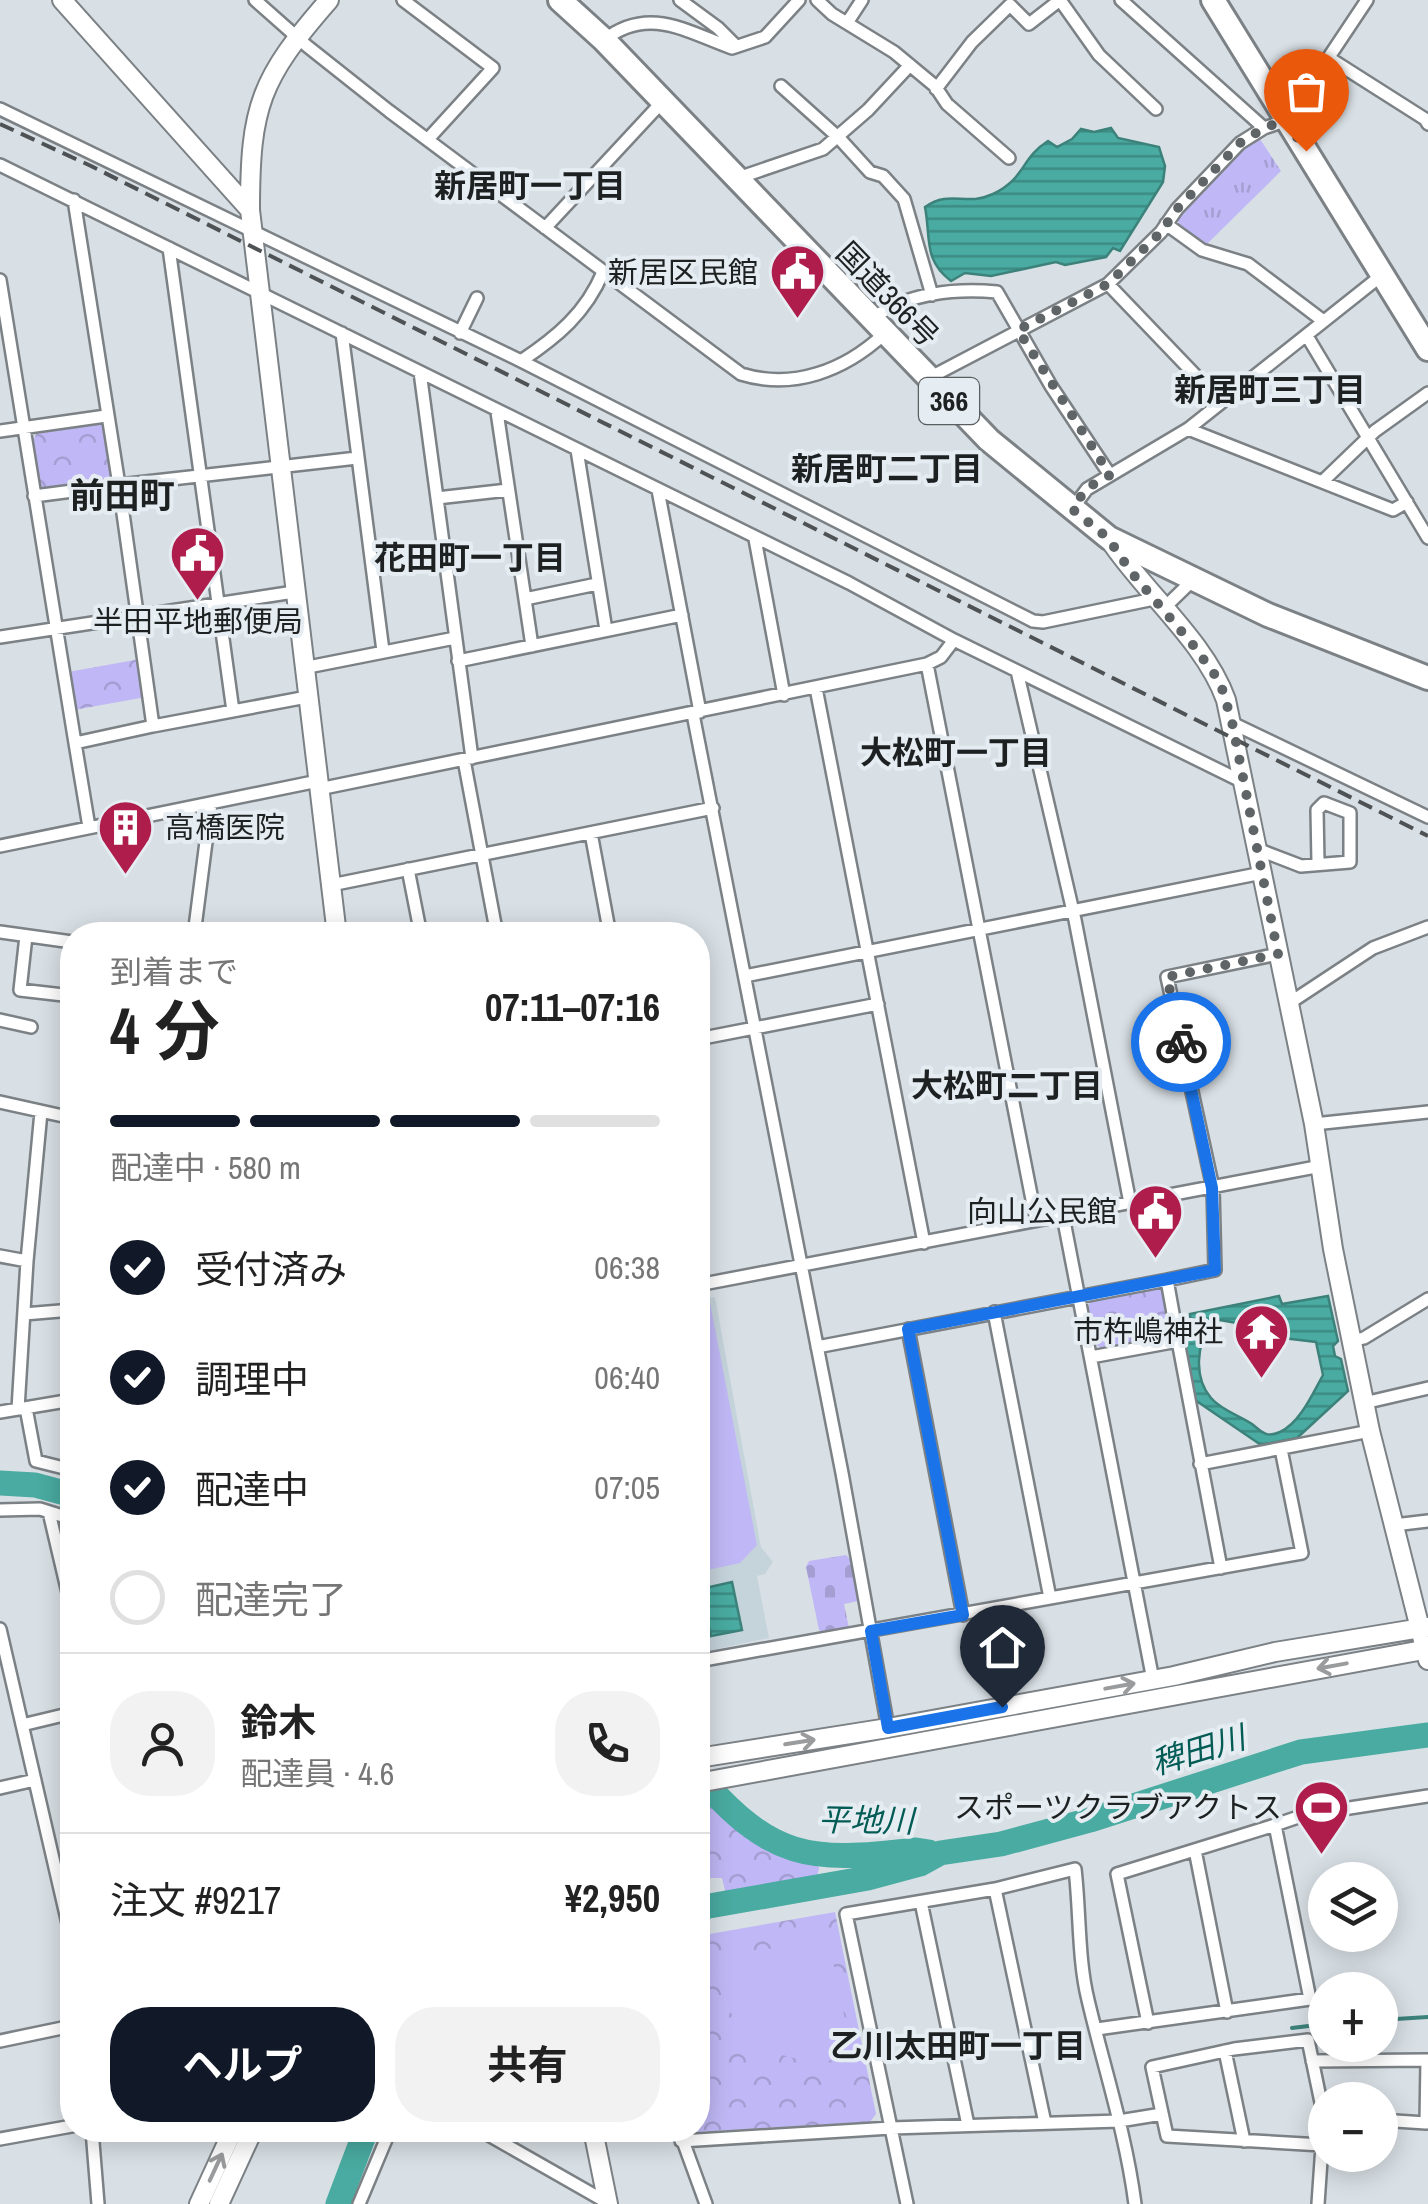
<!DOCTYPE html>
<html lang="ja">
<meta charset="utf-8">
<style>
body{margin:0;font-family:"Archivo Narrow","Noto Sans JP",sans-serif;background:#f2f2f2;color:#222;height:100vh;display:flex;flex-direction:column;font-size:38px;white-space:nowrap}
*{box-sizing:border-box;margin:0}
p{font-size:32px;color:#767676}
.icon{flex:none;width:55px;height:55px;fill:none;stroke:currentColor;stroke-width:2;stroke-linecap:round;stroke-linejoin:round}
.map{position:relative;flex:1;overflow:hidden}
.panel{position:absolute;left:60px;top:922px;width:650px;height:1220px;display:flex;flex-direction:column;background:#fff;border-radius:40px;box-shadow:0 5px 25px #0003}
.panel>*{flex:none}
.controls{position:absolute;left:1308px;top:1862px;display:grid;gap:20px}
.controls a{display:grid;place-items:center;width:90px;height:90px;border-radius:50%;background:#fff;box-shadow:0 5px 25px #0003;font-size:50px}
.pin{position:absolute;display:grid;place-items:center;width:85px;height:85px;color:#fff;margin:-102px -42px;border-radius:50% 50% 50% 0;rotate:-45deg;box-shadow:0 0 10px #0007}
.pin .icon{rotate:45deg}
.courier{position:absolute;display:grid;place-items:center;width:100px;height:100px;margin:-50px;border:8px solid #1a73e8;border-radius:50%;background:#fff;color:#222;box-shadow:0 2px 12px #0007}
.summary em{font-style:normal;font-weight:700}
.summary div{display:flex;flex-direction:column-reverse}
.summary{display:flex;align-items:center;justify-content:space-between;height:170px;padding:0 50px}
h1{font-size:65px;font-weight:700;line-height:75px}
.bar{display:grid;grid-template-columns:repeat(4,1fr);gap:15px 10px;align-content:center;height:120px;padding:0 50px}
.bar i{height:12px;border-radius:8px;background:#e0e0e0}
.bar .current{background:#111827}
.bar p{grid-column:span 4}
.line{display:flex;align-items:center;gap:25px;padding:0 50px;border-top:2px solid #e0e0e0}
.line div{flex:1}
.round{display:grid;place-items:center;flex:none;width:105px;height:105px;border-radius:40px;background:#f2f2f2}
ol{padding:0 50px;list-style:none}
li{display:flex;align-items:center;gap:30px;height:110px}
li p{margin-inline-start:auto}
li .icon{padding:10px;border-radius:50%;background:#111827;color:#fff;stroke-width:4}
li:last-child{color:#767676}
li i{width:55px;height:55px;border:5px solid #e0e0e0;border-radius:50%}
.button{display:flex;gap:20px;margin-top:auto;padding:20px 50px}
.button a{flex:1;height:115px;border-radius:40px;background:#111827;color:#fff;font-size:40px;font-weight:700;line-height:115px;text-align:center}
.button a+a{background:#f2f2f2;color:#222}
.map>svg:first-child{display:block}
.built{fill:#c5d3db}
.grass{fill:url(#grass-tufts)}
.cemetery{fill:url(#cemetery-stones)}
.park{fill:url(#park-crowns)}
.pitch{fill:#c0b8f6}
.water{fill:url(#water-rules);stroke:#3c827b;stroke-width:2.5;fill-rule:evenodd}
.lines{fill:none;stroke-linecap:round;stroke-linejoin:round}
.stream{stroke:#3c827b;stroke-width:4}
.river{stroke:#49aba1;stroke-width:25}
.street-casing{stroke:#7b8185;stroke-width:16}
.secondary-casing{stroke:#7b8185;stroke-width:22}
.highway-casing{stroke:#7b8185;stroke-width:28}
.street{stroke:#fff;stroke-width:11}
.secondary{stroke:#fff;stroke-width:18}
.highway{stroke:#fff;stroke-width:22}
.rail{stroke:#4e5254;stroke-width:4;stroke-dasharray:15 8;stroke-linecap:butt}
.oneway{stroke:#9a9b9c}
.done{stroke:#5f6466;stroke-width:10;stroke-dasharray:0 18}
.route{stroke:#1a73e8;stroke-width:12}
.labels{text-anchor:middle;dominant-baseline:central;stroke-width:8;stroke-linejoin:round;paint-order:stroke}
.shield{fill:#e6edf2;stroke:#5a5e60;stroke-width:2.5}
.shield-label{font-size:28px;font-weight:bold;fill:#1e2122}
.poi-label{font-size:30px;fill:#1e2122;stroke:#e6edf2;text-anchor:end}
.street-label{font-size:30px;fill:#1e2122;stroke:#e6edf2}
.neighbourhood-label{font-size:32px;font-weight:bold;fill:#1e2122;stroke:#e6edf2}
.water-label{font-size:32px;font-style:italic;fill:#025b54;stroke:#e6edf2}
.quarter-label{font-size:35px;font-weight:bold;fill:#1e2122;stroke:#e6edf2}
</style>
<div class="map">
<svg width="1428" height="2204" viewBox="0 0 1428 2204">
<defs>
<pattern id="grass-tufts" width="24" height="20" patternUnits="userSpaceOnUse" patternTransform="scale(2.5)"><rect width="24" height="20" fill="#c0b8f6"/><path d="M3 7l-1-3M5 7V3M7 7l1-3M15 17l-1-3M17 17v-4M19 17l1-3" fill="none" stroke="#a59ed3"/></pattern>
<pattern id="cemetery-stones" width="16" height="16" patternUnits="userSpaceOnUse" patternTransform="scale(2.5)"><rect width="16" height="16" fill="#c0b8f6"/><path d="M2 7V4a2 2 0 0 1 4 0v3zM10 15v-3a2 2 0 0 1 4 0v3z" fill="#a59ed3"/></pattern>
<pattern id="park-crowns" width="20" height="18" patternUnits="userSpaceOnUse" patternTransform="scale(2.5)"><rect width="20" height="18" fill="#c0b8f6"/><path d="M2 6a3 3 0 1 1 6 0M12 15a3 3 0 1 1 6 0" fill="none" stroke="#a59ed3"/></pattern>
<pattern id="water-rules" width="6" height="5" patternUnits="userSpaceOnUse" patternTransform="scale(2.5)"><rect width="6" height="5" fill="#49aba1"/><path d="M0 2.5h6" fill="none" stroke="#3c8b83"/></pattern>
</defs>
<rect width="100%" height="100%" fill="#d9e0e5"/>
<!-- built -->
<path class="built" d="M715 1297 761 1547 773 1562 765 1574 757 1576 769 1638 698 1653V1300Z"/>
<!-- grass -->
<path class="grass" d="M1258 136 1281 171 1207 244 1183 230 1176 218 1243 146Z"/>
<!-- cemetery -->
<path class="cemetery" d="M846 1555 850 1559 858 1601 844 1604 849 1628 823 1633 819 1630 806 1567 809 1561Z"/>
<!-- park -->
<path class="park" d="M103 423 111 476 107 481 45 489 41 486 32 443 37 432Z
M140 659 146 697 74 710 68 672Z
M1158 1288 1163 1291 1171 1330 1168 1335 1102 1348 1096 1345 1088 1308 1090 1302Z
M708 1795 745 1827 784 1853 817 1860 819 1869 816 1879 726 1895 722 1878H698V1797Z
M835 1912 876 2114 870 2122 699 2132 695 2130 698 1936Z"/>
<!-- pitch -->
<path class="pitch" d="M710 1303 757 1545 740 1563 698 1572V1306Z
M818 1938 830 1948 853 2057C775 2073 728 2036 711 1962Z"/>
<!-- water -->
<path class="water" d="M1111 128 1118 138 1159 147 1165 166 1163 182 1120 251 1113 248 1106 257 1065 265 1056 262 991 276 965 273 951 281C923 260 931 238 925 207 951 189 965 207 993 194 1025 179 1021 158 1048 141L1057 147 1072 139 1081 129 1094 132Z
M1279 1296 1282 1304 1328 1296 1338 1341 1333 1346 1335 1356 1341 1359 1348 1391 1297 1438 1261 1445 1195 1400 1184 1339 1191 1329 1190 1314ZM1220 1320 1242 1324 1266 1336 1316 1342 1323 1375C1313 1393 1300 1423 1280 1432 1266 1438 1262 1432 1252 1424 1240 1416 1221 1410 1211 1398 1193 1377 1197 1344 1211 1323Z
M732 1582 742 1630 711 1636 701 1589Z"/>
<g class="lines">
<!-- stream -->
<path class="stream" d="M1380 2020 1428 2017
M1292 2028 1325 2024"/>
<!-- river -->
<path class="river" d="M0 1483 35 1485 72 1495
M698 1775C771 1859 808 1863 916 1850L929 1852
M698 1908 868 1878 920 1864 940 1853 1001 1844 1090 1820 1301 1752 1428 1735
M338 2204 366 2130"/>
<defs>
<path id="street" d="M255 0 307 46 389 111 741 374C793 390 844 371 884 334
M403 0 493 68 429 138
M680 0 718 28 736 46
M817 0 832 14 894 52 935 86 947 104 1009 158
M1060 0 1099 55 1156 109
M1121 0 1264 128
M847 23 862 0
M604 40C649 5 687 32 732 48L765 37 799 0
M1329 58 1425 119 1428 124
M781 86 839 138 870 172 883 176 904 199 932 295
M936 89 972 42 1010 5 1029 24 1060 0
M0 109 521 361 1033 621 1043 622 1154 599
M0 165 849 583 954 640 1243 782
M738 178 823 149 868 110 910 65
M74 200 119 485 357 458
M1166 224 1202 250 1248 264 1322 320
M545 228 663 101
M169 248 233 711
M0 280 75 743
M1108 284 1221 402
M873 318C908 293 955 288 997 292L1051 386 1110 475
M342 333 383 651
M460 333 477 298
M1307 336 1428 538
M521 361C557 337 586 313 603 272
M420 372 472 758
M927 379 1108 284 1161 232 1177 209 1240 143 1264 128 1287 120 1367 0
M497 412 532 646
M1188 429 1393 510 1407 502
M0 431 106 416
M577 450 606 630
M1322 482 1375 431 1428 393
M658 490 700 712
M34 496 119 485 153 726 75 743 89 827
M437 498 508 490
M1072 509 1087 489 1188 429 1382 275
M755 539 784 695
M525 599 597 584
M1163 609 1194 579
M0 637 294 592
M458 661 682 615
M927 664 1036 1220
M303 668 455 638
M1017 671 1075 920 1130 1203
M816 688 924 1243
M693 714 842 1473 888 1728
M1232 723 1428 817
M153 726 307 697
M464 760 497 935
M319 789 927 664 941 657 954 640
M591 833 610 935
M0 846 318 781
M1257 849 1301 866 1350 862V813L1324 803 1317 810 1318 863
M408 869 421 935
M331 885 713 808
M0 932 72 942
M194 935 211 803
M26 936 20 990 72 996
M745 976 1262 873
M1288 1004 1373 948 1428 927
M0 1020 31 1027
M698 1039 878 1004
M0 1102 72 1118
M1314 1124 1428 1112
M1063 1216 1153 1680
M0 1256 27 1261
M698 1285 1321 1166
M994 1312 1050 1598
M24 1314 72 1310
M908 1329 963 1615
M1178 1341 1167 1280 1215 1270 1213 1188 1167 977 1278 954
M1351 1341 1364 1338 1428 1299
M817 1347 1167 1280
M1091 1357 1178 1341 1221 1568
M1364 1403 1428 1388
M26 1408 36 1461 72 1470
M18 1409 27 1261 41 1112
M0 1412 72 1400
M1200 1464 1370 1431
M0 1510 40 1509 72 1519
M49 1512 72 1610
M1394 1525 1428 1521
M0 1629 72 1941
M698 1661 1302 1553 1281 1449
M22 1725 72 1713
M0 1788 35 1780
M1195 1850 1227 2012
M995 1889 1045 2123
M921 1902 968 2125
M1148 2023 1117 1874 1275 1825
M1097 2029 1310 1999 1275 1825 1304 1815 1428 1796
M0 2041 72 2026
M1225 2051 1244 2141
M1312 2061 1427 2060 1426 2123 1380 2120
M92 2130 98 2204
M480 2130 608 2203
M679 2130 706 2204
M0 2139 72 2126
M681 2141 891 2128 1119 2121 1162 2114
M359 2204 390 2130
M907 2204 846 1914 995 1889 1075 1869C1080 1911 1078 1960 1088 2000 1104 2068 1126 2134 1135 2204
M1318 2204 1324 2117 1308 2040 1234 2049 1152 2067 1167 2136 1322 2145"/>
<path id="secondary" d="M62 0 250 210
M329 0C260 79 250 106 250 210L337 935
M1109 539C1144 592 1205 641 1226 700L1314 1124 1333 1249 1370 1431 1428 1660
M698 1758 888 1728 1174 1676 1275 1652 1428 1627
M698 1783 1428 1649
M593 2130 608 2204
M199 2204 233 2130
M219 2204 253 2130"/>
<path id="highway" d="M560 0 604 40 989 440 1109 538 1268 615 1428 678
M1213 0 1428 349"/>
</defs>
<!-- street casing -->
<use href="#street" class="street-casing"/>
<!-- secondary casing -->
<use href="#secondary" class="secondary-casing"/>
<!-- highway casing -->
<use href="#highway" class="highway-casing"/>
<!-- street -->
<use href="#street" class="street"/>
<!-- secondary -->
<use href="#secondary" class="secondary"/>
<!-- highway -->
<use href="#highway" class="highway"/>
<!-- rail -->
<path class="rail" d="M0 124 91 166 1428 836"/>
</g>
<!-- one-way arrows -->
<defs><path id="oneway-shaft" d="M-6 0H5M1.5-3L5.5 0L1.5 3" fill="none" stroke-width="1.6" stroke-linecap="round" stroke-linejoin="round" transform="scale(2.5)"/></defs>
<g class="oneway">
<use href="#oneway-shaft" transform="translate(1332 1666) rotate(170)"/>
<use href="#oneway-shaft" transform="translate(1120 1686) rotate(-10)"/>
<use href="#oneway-shaft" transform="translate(800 1742) rotate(-9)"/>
<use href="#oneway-shaft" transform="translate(216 2167) rotate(-65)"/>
</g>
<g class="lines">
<!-- done -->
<path class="done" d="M1181 1042 1167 977 1278 954 1232 722 1220 682 1193 645 1131 572 1108 538 1072 509 1087 488 1110 475 1018 330 1108 284 1161 232 1177 209 1240 143 1264 128 1286 120 1306 151"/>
<!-- route -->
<path class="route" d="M1002 1707 888 1728 871 1631 963 1615 908 1329 1215 1270 1212 1188 1181 1042"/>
</g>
<!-- icons -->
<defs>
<symbol id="civic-pin" viewBox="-11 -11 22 30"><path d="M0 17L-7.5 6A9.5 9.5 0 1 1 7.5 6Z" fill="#af1d4c" stroke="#e6edf2"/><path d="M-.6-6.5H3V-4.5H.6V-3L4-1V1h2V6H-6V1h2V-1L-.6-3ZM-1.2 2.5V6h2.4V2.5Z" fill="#fff"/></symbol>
<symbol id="building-pin" viewBox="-11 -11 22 30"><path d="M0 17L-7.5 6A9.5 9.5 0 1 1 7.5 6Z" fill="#af1d4c" stroke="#e6edf2"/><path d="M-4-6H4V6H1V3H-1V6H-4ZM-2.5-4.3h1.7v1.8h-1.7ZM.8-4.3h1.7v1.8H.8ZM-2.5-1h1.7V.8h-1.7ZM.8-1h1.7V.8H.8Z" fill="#fff"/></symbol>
<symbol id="temple-pin" viewBox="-11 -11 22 30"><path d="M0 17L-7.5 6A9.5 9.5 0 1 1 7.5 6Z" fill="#af1d4c" stroke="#e6edf2"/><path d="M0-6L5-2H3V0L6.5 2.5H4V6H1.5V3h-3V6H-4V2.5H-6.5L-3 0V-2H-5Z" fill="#fff"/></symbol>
<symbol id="stadium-pin" viewBox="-11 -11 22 30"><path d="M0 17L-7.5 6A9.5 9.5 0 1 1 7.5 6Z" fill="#af1d4c" stroke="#e6edf2"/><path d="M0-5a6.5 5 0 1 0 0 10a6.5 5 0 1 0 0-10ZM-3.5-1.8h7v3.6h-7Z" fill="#fff"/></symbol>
</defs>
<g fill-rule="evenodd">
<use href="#civic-pin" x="766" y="240" width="63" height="86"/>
<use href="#civic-pin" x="166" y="522" width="63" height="86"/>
<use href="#building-pin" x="94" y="796" width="63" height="86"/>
<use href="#civic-pin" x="1124" y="1180" width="63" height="86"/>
<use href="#temple-pin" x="1230" y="1300" width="63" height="86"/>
<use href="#stadium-pin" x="1290" y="1776" width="63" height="86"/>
</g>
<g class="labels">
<!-- shield labels -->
<rect class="shield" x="919" y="378" width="60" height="46" rx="8"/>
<g class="shield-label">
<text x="949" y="401">366</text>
</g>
<!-- poi labels -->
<g class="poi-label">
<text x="758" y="272">新居区民館</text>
<text x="198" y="621" text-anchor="middle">半田平地郵便局</text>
<text x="165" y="827" text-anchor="start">高橋医院</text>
<text x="1117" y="1211">向山公民館</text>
<text x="1223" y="1331">市杵嶋神社</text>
<text x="1282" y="1807">スポーツクラブアクトス</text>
</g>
<!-- street labels -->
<g class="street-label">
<text transform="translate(888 294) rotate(46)">国道366号</text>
</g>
<!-- neighbourhood labels -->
<g class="neighbourhood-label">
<text x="530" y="185">新居町一丁目</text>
<text x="1270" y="389">新居町三丁目</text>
<text x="887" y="468">新居町二丁目</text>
<text x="470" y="557">花田町一丁目</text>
<text x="956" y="752">大松町一丁目</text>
<text x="1007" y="1085">大松町二丁目</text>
<text x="958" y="2045">乙川太田町一丁目</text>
</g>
<!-- water labels -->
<g class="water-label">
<text transform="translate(1198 1750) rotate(-17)">稗田川</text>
<text transform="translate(866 1820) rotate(1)">平地川</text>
</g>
<!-- quarter labels -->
<g class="quarter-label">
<text x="122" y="495">前田町</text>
</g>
</g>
</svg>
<div class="controls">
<a><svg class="icon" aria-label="layers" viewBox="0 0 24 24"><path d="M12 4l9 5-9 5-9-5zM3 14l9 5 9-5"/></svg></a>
<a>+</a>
<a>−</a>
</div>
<div class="pin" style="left:1306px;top:151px;background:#ea580c"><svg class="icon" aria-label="bag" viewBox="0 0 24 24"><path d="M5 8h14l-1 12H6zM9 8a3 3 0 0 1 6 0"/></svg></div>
<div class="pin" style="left:1002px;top:1707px;background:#1f2937"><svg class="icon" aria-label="home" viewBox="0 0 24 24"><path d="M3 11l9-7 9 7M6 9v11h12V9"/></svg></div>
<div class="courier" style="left:1181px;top:1042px"><svg class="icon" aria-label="bike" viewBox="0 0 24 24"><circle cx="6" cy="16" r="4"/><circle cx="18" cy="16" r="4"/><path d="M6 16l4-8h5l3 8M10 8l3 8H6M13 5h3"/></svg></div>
<section class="panel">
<div class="summary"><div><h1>4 分</h1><p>到着まで</p></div><em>07:11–07:16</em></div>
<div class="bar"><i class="current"></i><i class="current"></i><i class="current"></i><i></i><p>配達中 · 580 m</p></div>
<ol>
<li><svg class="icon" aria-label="check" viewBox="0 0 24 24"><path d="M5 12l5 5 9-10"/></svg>受付済み<p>06:38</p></li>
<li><svg class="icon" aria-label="check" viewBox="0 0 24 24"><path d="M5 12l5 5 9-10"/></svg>調理中<p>06:40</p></li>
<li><svg class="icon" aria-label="check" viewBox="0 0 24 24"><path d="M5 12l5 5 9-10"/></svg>配達中<p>07:05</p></li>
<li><i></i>配達完了</li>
</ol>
<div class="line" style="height:180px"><a class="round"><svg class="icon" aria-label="person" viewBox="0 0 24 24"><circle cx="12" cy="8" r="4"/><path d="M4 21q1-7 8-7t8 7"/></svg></a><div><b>鈴木</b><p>配達員 · 4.6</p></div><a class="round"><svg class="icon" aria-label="phone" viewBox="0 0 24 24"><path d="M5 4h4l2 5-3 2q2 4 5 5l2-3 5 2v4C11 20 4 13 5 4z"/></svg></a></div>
<div class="line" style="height:130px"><div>注文 #9217</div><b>¥2,950</b></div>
<div class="button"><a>ヘルプ</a><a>共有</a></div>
</section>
</div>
